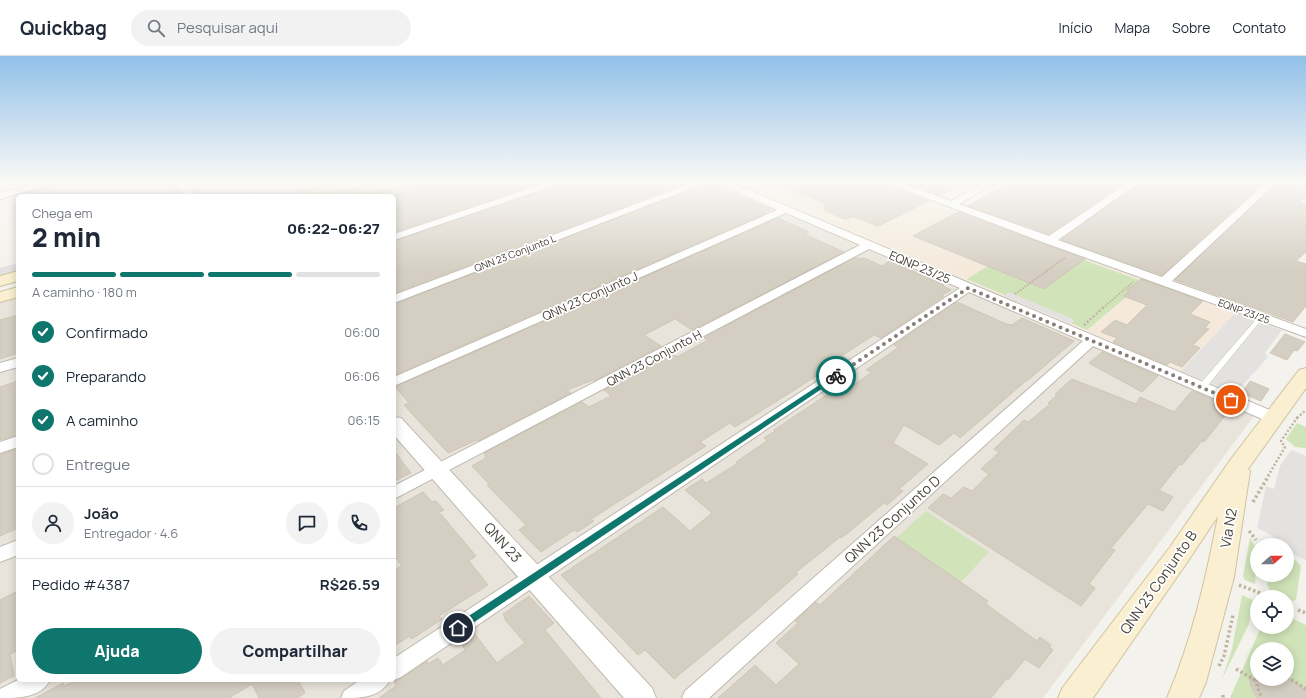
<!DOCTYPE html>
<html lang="pt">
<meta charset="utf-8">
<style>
body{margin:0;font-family:Manrope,sans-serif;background:#f2f2f3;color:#1f2937;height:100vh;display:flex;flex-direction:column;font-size:15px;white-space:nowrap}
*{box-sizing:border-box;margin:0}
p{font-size:13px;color:#747a83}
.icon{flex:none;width:22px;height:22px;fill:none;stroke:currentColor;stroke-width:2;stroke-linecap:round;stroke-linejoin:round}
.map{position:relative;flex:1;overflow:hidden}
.side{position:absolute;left:16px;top:138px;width:380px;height:488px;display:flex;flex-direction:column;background:#fff;border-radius:6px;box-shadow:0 2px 10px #0003}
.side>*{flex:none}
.needle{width:26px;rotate:69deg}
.buttons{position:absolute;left:1250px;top:482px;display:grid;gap:8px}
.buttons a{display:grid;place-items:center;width:44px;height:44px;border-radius:50%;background:#fff;box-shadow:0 2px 10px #0003;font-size:20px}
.pin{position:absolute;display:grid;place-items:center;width:34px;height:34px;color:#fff;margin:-17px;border:2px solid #fff;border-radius:50%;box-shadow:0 1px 4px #0007}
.courier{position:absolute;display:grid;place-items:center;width:40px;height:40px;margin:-20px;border:3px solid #0f766e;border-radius:50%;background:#fff;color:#222;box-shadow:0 1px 5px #0007}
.summary em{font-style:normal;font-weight:800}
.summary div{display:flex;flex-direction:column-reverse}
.summary{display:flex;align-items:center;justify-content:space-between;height:68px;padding:0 16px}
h1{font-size:26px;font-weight:800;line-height:30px}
.bar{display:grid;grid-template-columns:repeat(4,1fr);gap:6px 4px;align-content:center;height:48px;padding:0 16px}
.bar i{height:5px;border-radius:3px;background:#e0e1e3}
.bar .active{background:#0f766e}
.bar p{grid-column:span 4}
.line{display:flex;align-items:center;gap:10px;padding:0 16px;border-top:1px solid #e0e1e3}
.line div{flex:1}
.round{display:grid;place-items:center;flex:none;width:42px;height:42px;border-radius:21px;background:#f2f2f3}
ol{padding:0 16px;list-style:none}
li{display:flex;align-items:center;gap:12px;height:44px}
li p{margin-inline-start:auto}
li .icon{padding:4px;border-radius:50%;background:#0f766e;color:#fff;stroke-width:4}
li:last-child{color:#747a83}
li i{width:22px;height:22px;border:2px solid #e0e1e3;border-radius:50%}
.cta{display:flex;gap:8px;margin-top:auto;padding:8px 16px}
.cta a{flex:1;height:46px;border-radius:24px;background:#0f766e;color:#fff;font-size:16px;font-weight:800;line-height:46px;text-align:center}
.cta a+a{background:#f2f2f3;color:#1f2937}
header{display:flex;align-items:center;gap:24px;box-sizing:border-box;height:56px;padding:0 20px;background:#fff;border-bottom:1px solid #e0e1e3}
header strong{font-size:19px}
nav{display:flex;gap:22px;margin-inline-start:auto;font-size:14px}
.search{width:280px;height:36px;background:#f2f2f3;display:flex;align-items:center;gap:10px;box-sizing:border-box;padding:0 14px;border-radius:22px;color:#747a83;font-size:15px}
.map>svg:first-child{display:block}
.residential{fill:#e8e4db}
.commercial{fill:#f4e9da}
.education{fill:#ece6d7}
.green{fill:#d1e4b9;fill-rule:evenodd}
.parking{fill:#e4e2e0}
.building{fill:#d5cec2;stroke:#cfc6b6}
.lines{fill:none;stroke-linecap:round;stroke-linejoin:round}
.service-casing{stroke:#bfbaaf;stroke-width:1}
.minor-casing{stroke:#bfbaaf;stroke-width:2}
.tertiary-casing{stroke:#bfbaaf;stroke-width:2}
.secondary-casing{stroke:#cfc3a0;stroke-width:2}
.path-far2{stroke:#c0b5a2;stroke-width:2;stroke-dasharray:1.5 1.5;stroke-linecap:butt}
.path-far1{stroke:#c0b5a2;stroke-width:2.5;stroke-dasharray:2 2;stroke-linecap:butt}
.path{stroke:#c0b5a2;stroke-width:3.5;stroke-dasharray:2.5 2.5;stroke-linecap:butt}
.service{fill:#fff;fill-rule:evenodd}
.minor{fill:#fff;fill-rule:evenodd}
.tertiary{fill:#fff;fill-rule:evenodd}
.secondary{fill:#faf0d1;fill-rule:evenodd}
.route{fill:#0f766e}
.done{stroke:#848078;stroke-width:4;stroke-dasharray:0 7.2}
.labels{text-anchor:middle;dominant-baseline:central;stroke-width:3.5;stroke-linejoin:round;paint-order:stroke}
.far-street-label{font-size:10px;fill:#48433a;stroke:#fff}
.street-label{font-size:12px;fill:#48433a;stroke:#fff}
.near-street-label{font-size:14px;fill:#48433a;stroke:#fff}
</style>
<header>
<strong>Quickbag</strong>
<div class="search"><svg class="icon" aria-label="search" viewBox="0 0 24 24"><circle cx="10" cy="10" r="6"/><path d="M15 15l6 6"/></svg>Pesquisar aqui</div>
<nav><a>Início</a><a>Mapa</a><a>Sobre</a><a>Contato</a></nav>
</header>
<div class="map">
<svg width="1306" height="642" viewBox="0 0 1306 642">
<rect width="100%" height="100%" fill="#f4f2ec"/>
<!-- residential -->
<path class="residential" d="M414 126H710L1254 360 1043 642H0V247L18 242V624H394V140H368Z"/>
<!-- commercial -->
<path class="commercial" d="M735 126H875L1235 257 1181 315Z"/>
<!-- education -->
<path class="education" d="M768 126H820L890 146 912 155 877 172 855 163 849 166 779 137 786 134Z"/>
<!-- green -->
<path class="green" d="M1030 184 1144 226 1087 274 967 223Z
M1297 367 1306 371V392H1305L1295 391 1286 383Z
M926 455 989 496 960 527 896 482Z
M1250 482 1257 493 1255 528 1245 524 1243 520Z
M1287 499 1294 503 1301 510 1296 544 1293 545 1270 534 1267 529 1268 519H1287Z
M1242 539 1253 544 1249 568 1222 623 1232 593Z
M1287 560 1306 569V642H1230L1261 571H1287ZM1257 593H1287V623H1257Z"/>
<!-- parking -->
<path class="parking" d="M18 207V216L0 221V212Z
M1009 236 1075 264 1070 268 1004 240Z
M1235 257 1282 274 1265 297 1268 301 1235 338 1181 315Z
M1291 394 1306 400V504L1287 496V489H1271L1263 485 1273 481V480L1257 472 1266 430 1274 433 1280 410Z"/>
<!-- building -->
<path class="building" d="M429 126H543L394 176V140H390L398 138 396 136Z
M565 126H688L394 237V185Z
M709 126 770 153 763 156 766 157 394 319V248Z
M773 126H883L929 145 878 170 853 160 845 163 824 154 826 148Z
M904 126H967L940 139Z
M1011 126H1126L1049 178 968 150Z
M1141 126H1264L1162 219 1061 184Z
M1278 126H1287L1306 131V140L1299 146 1306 148V196L1296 205 1306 208V250L1293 266 1175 224Z
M958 156 1044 188 1085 203 1044 233 913 180Z
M778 162 809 176 804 178 844 196 692 274 675 263 644 279 661 290 594 325 593 324 567 334 571 337 478 385 477 384 448 397 404 349 409 347 395 331Z
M856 201 860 203 864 202 882 210 890 205 944 229 943 230 951 234 942 239 944 240 881 282 874 279 841 300 845 302 753 360 735 371 730 367 700 386 706 390 591 463 594 465 577 476 574 474 541 496 519 474 526 469 487 429 489 428 472 410 486 402 484 397 582 346 589 351 611 340 604 334 673 298 677 301 708 284 704 282Z
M1141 223 1203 245 1190 258 1210 266 1205 272 1209 273 1193 289 1200 292 1182 311 1170 306 1167 309 1113 286 1117 282 1101 276 1115 264 1127 269 1147 249 1123 240 1129 235 1127 234Z
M957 246 1006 268 1012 269 1022 262 1074 285 1028 324H1027L960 382 954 377 939 389 904 369 893 387 928 408 899 433 903 435 887 449 884 447 849 476 841 482 840 481 819 498 796 516 798 518 748 562 674 623 645 594 638 599 561 519 663 451 690 475 712 457 685 434 702 423 706 427 738 407 736 406 767 385 764 382 775 375 774 374 837 332 844 336 872 316 866 314 899 291 894 289Z
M18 259V297L0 303V264Z
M1285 278 1305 286 1297 295 1294 294 1287 304 1270 297Z
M1102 296 1158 320 1142 336 1089 307Z
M1072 323 1136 348 1140 341 1174 356 1192 335 1232 351 1204 386 1202 385 1182 409 1180 408 1159 434 1173 441 1163 455 1148 448 1111 492 1115 494 1089 528 1095 532 1081 550 928 452 943 438 951 442 964 431 972 435 989 418 981 413 999 396 994 393 1024 364 1028 366 1050 348 1048 347 1057 339 1055 338Z
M18 325V379L0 384V331Z
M1250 325 1269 333 1261 345 1242 337Z
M18 393V472L0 480V398Z
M394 395 411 417 394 425Z
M423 436 432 446 436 445 444 454 439 456 476 500 469 505 488 529 439 560 442 563 412 583 410 580 394 590V514L402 510 394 499V452Z
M894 480 988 545 986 548 1037 585 1040 581 1051 589 1049 591 1053 594 1039 612 1025 603 1008 624 1006 623 991 642H718L755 609 776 629 799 608 776 587 798 567 795 565 816 546 820 549Z
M18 535V594L10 598 14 620 0 627V544Z
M529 540 554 567 545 574 601 642H379L396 630 394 625 402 622 427 605 428 608 438 602 443 609 465 594 460 586 474 577 497 607 525 587 506 565 503 558Z
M1250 623H1292L1306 634V642H1257L1251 631Z
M76 624H298L305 637 297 642H259L252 628 229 642H35L63 627 64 630Z"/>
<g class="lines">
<defs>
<path id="service" d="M1261 259 1264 261 1263 262 1205 333H1199L1198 331 1199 329 1259 260Z"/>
<path id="minor" d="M44 126H61L0 143V137Z
M549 126H564L394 184V178Z
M694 126H708L394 247V239Z
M717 126H730L1279 358 1282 362 1279 366 1274 367 1269 366 1093 290 709 642H682L685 635 1083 285 969 236 401 621 394 624V602L960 232 869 193 394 443V430L860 189 786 157 394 330V321L777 154Z
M884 126H898L951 145 985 126H997L959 148 1049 180 1129 126H1140L1058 184 1162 221 1267 126H1277L1172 225 1306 273V281L1045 187Z
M18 302V311L0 316V307Z
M18 380V391L0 397V386Z
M18 484V499L0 506V491Z
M18 624H50C41 642 18 642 0 642V633Z
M360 624H390C380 642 361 642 341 642L344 635Z"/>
<path id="tertiary" d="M172 126H185L197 140H184Z
M394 361 401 362 652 632 656 642H624L394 379Z"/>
<path id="secondary" d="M338 126H360L359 129 320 140H298L300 137Z
M382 126H404L403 129 365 140H343L345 137Z
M18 215V225L0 230V220Z
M18 231V241L0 246V236Z
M1306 312V332L1248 413 1250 415 1234 521 1206 626 1199 642H1167C1192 584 1206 522 1218 460L1188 505 1093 642H1058L1063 631 1170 491 1231 403 1299 314Z"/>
</defs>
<!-- service casing -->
<use href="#service" class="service-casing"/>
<!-- minor casing -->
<use href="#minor" class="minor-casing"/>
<!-- tertiary casing -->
<use href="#tertiary" class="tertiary-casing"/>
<!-- secondary casing -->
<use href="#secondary" class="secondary-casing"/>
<!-- path-far2 -->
<path class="path-far2" d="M1015 238 1066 201
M1103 252 1133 226"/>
<!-- path-far1 -->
<path class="path-far1" d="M1084 269 1104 251
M1297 362 1306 354
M1268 420 1285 391 1281 385 1297 362 1294 361"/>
<!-- path -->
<path class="path" d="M1253 446 1269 419
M1249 475 1256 484
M1239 529 1260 537
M1298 554 1306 557
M1219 610 1224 600 1233 559
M1236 613 1257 625
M1287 621 1306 633
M1258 623 1257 631 1262 642
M1223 639V642"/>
<!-- service -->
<use href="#service" class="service"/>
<!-- minor -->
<use href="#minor" class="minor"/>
<!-- tertiary -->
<use href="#tertiary" class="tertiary"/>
<!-- secondary -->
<use href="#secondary" class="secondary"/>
</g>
<!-- sky -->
<linearGradient id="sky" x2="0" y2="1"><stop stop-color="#91c0e9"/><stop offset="0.58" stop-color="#faf9f6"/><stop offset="1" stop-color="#faf9f6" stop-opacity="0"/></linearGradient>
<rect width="1306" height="216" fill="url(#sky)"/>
<!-- route -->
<path class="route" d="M836 318 838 319V322L461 575 458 576 455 575 453 572 455 569Z"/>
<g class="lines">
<!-- done -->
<path class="done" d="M836 320 968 232 1231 344"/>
</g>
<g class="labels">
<!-- far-street labels -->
<g class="far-street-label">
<text transform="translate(515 197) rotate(-21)">QNN 23 Conjunto L</text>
<text transform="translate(1244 255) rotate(20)">EQNP 23/25</text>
</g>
<!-- street labels -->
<g class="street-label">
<text transform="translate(920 211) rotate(23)">EQNP 23/25</text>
<text transform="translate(590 240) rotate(-24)">QNN 23 Conjunto J</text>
<text transform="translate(654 302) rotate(-28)">QNN 23 Conjunto H</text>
</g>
<!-- near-street labels -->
<g class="near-street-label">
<text transform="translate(892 463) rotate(-42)">QNN 23 Conjunto D</text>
<text transform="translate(1228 472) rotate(-80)">Via N2</text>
<text transform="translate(503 486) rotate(48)">QNN 23</text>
<text transform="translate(1158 526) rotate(-55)">QNN 23 Conjunto B</text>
</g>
</g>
</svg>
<div class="buttons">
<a><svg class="needle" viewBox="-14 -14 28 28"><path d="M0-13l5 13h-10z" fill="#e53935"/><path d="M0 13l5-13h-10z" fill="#747a83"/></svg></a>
<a><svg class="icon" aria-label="locate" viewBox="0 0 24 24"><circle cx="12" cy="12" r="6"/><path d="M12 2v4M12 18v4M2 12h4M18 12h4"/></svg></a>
<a><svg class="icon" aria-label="layers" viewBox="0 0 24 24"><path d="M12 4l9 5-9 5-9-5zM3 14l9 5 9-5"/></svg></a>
</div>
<div class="pin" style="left:1231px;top:344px;background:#ea580c"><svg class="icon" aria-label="bag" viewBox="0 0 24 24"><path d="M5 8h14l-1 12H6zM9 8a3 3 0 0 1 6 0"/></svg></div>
<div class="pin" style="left:458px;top:572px;background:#1f2937"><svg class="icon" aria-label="home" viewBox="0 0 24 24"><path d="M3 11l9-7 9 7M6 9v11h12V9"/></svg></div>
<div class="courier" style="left:836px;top:320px"><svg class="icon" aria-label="bike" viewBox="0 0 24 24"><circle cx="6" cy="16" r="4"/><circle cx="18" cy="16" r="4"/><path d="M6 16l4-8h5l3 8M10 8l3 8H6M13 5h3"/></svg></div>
<section class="side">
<div class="summary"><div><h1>2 min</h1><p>Chega em</p></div><em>06:22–06:27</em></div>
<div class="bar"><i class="active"></i><i class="active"></i><i class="active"></i><i></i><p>A caminho · 180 m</p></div>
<ol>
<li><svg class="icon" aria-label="check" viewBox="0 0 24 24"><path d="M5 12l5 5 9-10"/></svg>Confirmado<p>06:00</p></li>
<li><svg class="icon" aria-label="check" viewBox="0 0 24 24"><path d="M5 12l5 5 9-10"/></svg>Preparando<p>06:06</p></li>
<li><svg class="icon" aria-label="check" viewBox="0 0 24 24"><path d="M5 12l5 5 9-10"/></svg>A caminho<p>06:15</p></li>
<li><i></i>Entregue</li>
</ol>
<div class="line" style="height:72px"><a class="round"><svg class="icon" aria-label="person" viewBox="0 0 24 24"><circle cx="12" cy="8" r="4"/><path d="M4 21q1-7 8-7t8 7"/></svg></a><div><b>João</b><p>Entregador · 4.6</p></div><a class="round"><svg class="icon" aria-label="chat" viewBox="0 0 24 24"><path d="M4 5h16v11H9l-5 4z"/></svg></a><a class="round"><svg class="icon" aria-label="phone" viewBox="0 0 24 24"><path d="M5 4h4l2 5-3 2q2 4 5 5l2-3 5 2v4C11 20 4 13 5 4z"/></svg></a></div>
<div class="line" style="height:52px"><div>Pedido #4387</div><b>R$26.59</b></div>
<div class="cta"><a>Ajuda</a><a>Compartilhar</a></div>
</section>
</div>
